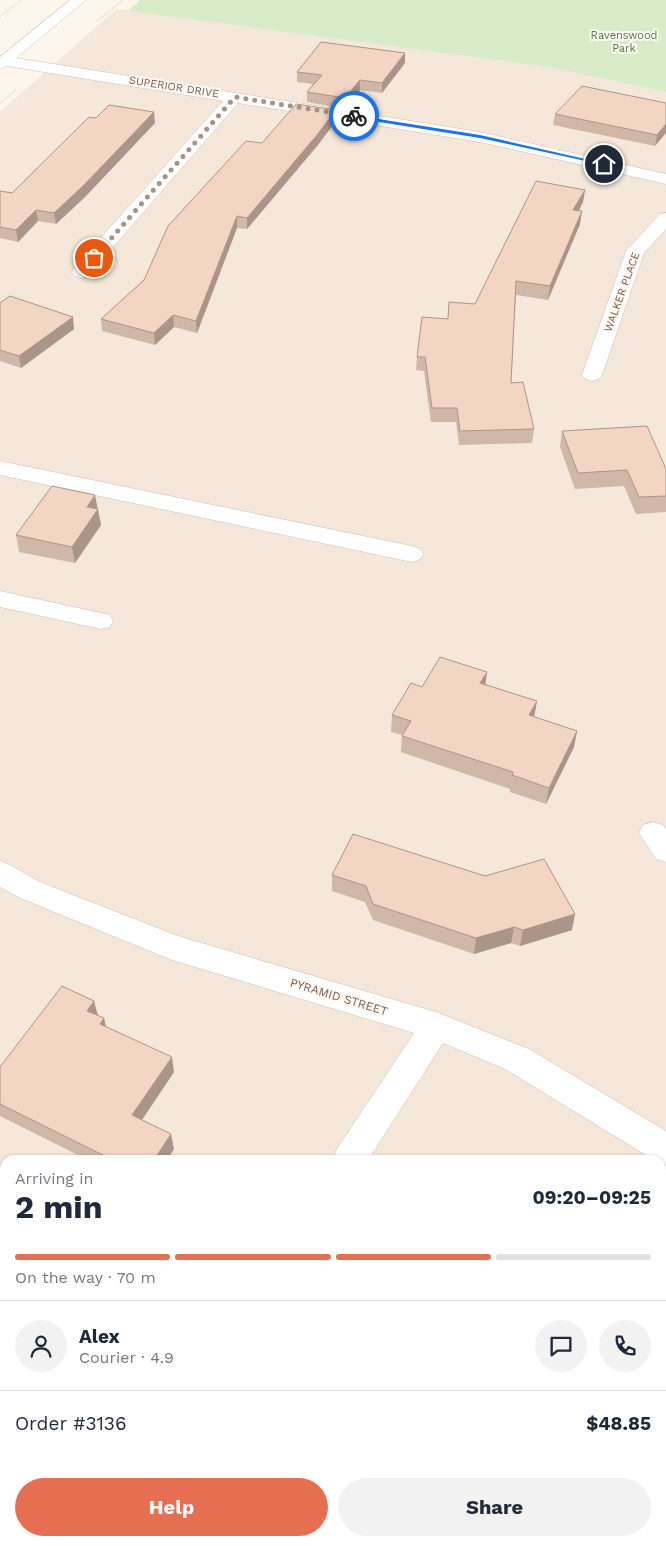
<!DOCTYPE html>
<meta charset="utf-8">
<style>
body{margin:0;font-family:"Work Sans",sans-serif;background:#f2f2f3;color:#1f2937;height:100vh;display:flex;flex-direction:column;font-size:19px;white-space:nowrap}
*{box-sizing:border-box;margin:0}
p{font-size:16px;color:#747a83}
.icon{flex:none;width:28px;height:28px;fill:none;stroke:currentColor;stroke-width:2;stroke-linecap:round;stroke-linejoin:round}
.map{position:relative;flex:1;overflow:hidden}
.side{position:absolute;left:0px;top:1155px;width:666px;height:391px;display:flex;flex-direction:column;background:#fff;border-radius:15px 15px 0 0;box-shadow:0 1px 4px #0004}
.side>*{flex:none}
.pin{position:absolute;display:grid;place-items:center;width:42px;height:42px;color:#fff;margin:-21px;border:2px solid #fff;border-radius:50%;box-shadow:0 1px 5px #0007}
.courier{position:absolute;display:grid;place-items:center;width:50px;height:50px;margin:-25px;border:4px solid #1a73e8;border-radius:50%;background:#fff;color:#222;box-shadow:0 1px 6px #0007}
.summary em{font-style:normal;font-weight:700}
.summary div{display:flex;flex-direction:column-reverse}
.summary{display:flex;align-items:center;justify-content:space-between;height:85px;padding:0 15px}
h1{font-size:32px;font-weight:700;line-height:38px}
.bar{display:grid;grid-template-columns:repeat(4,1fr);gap:8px 5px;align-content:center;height:60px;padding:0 15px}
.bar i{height:6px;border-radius:4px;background:#e0e1e3}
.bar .active{background:#e76f51}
.bar p{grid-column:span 4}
.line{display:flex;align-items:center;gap:12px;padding:0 15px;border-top:1px solid #e0e1e3}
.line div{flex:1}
.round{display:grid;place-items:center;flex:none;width:52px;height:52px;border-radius:26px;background:#f2f2f3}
.action{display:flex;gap:10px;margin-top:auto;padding:10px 15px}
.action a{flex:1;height:58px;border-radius:30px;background:#e76f51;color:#fff;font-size:20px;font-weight:700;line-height:58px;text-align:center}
.action a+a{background:#f2f2f3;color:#1f2937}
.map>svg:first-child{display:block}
.residential{fill:#f5e8da;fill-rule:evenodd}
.green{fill:#d8ecc9}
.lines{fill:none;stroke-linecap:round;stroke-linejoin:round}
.minor-casing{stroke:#d1beb0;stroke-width:1}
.path{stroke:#d9b8a5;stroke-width:2;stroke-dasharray:0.5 2;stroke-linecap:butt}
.minor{fill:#fff;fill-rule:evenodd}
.wall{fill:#d1b7a8}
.shaded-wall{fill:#aa9588}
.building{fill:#f3d5c3;stroke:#aa9588}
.route{fill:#1a73e8}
.done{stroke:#a89285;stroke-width:5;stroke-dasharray:0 9}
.labels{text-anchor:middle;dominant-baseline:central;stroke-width:4;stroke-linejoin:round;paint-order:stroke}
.far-park-label{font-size:11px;fill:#537a41;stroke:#fffaf3}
.far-street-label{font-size:11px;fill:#7a5c4d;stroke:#fffaf3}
.street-label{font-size:12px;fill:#7a5c4d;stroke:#fffaf3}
</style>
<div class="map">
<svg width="666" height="1546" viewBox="0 0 666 1546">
<rect width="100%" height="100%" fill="#fdf6ec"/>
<!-- residential -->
<path class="residential" d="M116 9 548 67 666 92V1546H0V112ZM5 1160H661V1541H5Z"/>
<!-- green -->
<path class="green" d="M140 0H666V92L548 67 128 11Z"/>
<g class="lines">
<defs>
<path id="minor" d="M70 0H86L16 58 480 132 666 174V184L480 142 238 103 88 276 81 278 74 276 72 272 74 268 223 101 7 66 0 69V57Z
M666 213V229L644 253 602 375 599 379 592 381 585 379 582 375 626 251 660 214Z
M0 461 412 546 420 549 424 554 420 559 412 562 0 475Z
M0 591 101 613 110 615 113 621 110 627 101 629 0 607Z
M653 822 663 825 666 829V862L656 859 639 833 643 825Z
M0 861 10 865 40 882 178 936 436 1012 529 1049 666 1131V1165L661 1163V1160H654L505 1069 443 1043 368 1160H332L337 1149 414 1033 172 960 20 898 0 887Z"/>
</defs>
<!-- minor casing -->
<use href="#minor" class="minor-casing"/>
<!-- path -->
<path class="path" d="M0 16 22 0
M97 21 123 0
M0 103 17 89"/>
<!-- minor -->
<use href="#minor" class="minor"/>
</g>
<!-- wall -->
<path class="wall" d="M405 63 382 93 360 90 345 109 307 102V92L313 84 297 82V72Z
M666 103 655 146 553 125 555 114Z
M336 110V121L317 146 247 229 237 228 197 333 174 327 155 345 102 331 101 319 144 280 262 143Z
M96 118 155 123 85 197 56 224 38 221 18 242 0 238V191L12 193Z
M585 190 583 202 579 211H582L580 224 548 300 516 295 511 383 534 429 532 443 459 445 456 422H431L424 371 416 370 417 357 448 319 475 304Z
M0 303 74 329 21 368 0 361Z
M562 431 666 469V512L636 514 624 486 575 489 560 447Z
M97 509H98L101 525 75 563 19 552 16 535Z
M485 684 537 701 534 717 577 731 574 747 546 804 510 792V789L401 752 402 735 391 732 392 715 422 687Z
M332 875 572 930 520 946 511 943 474 954 373 920 365 902 332 891Z
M94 1001 98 1015 104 1018 106 1026 174 1072 142 1120 174 1149 167 1160H88L0 1116V1067Z
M661 1306 666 1308V1459L661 1457Z"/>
<!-- shaded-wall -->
<path class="shaded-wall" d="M405 53V63L382 93V83Z
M360 80V90L345 109V98Z
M336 110V121L317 146 247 229V218Z
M154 112 155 123 85 197 56 224 54 213Z
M666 124V133L655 146 657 135Z
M585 190 583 202 572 223 573 210Z
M36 210 38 221 18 242 16 230Z
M582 211 580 224 548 300 550 286Z
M237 216V228L197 333 196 321Z
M173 315 174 327 155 345 154 333Z
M73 317 74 329 21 368 19 356Z
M95 495 101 525 75 563 72 547 87 507Z
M487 672 485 689 480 683Z
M537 701 534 717 529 715Z
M577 731 574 747 546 804 549 788Z
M575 914 572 930 520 946 523 930Z
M514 927 511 943 474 954 476 938Z
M94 1001 98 1017 87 1011Z
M104 1018 107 1034 100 1024Z
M172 1057 174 1072 135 1130 132 1115Z
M171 1134 174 1149 167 1160H154Z
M5 1229V1247L0 1256V1238Z
M1 1258 5 1267V1294Z
M5 1325V1335L0 1336V1326Z"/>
<!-- building -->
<path class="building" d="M321 42 405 53 382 83 360 80 345 98 307 92 322 75 297 72Z
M582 86 666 103V124L657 135 555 114Z
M296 104 336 110 317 135 247 218 237 216 196 321 173 315 154 333 101 319 144 280 168 226 246 141 262 143Z
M109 105 154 112 83 186 54 213 36 210 16 230 0 227V191L12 193 89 117 96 118Z
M536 181 585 190 573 210 582 211 550 286 516 281 511 383 523 382 534 429 460 431 457 408H432L425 357H417L422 317 448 319 449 302 475 304Z
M10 296 73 317 19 356 0 350V303Z
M647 426 666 469V496L639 497 627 470 578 473 562 431Z
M52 486 95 495 87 507 98 509 72 547 16 535Z
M440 657 487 672 480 683 537 701 529 715 577 731 549 788 512 775 513 772 402 736 411 721 392 715 411 683 422 687Z
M353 834 485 876 544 859 575 914 523 930 514 927 476 938 373 904 366 886 332 875Z
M62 986 94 1001 87 1011 104 1018 100 1024 172 1057 132 1115 171 1134 154 1160H113L0 1104V1067Z
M0 1176 5 1178V1229L0 1238Z
M0 1258H1L5 1294V1325L0 1326Z
M661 1306 666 1308V1445L661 1444Z
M380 1541H505L524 1546H379Z"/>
<!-- route -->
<path class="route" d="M353 115 480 135 607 164 604 165 480 138 354 118Z"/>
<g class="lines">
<!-- done -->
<path class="done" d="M94 258 235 97 354 116"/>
</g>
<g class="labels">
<!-- far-park labels -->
<g class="far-park-label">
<text x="624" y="35">Ravenswood<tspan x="624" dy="13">Park</tspan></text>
</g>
<!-- far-street labels -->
<g class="far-street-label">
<text transform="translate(174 87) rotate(9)">SUPERIOR DRIVE</text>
<text transform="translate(622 292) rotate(-70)">WALKER PLACE</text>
</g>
<!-- street labels -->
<g class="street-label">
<text transform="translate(339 997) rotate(17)">PYRAMID STREET</text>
</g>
</g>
</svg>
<div class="pin" style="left:94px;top:258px;background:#ea580c"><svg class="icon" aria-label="bag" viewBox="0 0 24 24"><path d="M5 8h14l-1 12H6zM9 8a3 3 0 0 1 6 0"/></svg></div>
<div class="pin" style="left:604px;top:164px;background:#1f2937"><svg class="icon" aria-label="home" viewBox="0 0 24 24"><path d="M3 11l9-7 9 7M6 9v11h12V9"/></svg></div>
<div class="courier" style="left:354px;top:116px"><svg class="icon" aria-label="bike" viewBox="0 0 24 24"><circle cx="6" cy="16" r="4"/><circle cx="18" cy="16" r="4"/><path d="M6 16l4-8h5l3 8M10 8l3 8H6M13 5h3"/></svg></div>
<section class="side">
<div class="summary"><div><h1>2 min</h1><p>Arriving in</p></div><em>09:20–09:25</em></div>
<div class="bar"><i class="active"></i><i class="active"></i><i class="active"></i><i></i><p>On the way · 70 m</p></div>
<div class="line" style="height:90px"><a class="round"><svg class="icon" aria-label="person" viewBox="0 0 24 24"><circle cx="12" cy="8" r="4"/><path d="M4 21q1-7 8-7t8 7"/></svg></a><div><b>Alex</b><p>Courier · 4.9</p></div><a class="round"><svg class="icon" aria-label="chat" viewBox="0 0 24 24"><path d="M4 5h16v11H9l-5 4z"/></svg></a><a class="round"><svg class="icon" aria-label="phone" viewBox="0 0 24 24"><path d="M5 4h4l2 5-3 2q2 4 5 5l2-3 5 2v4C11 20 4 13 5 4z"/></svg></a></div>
<div class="line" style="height:65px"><div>Order #3136</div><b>$48.85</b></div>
<div class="action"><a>Help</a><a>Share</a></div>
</section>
</div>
